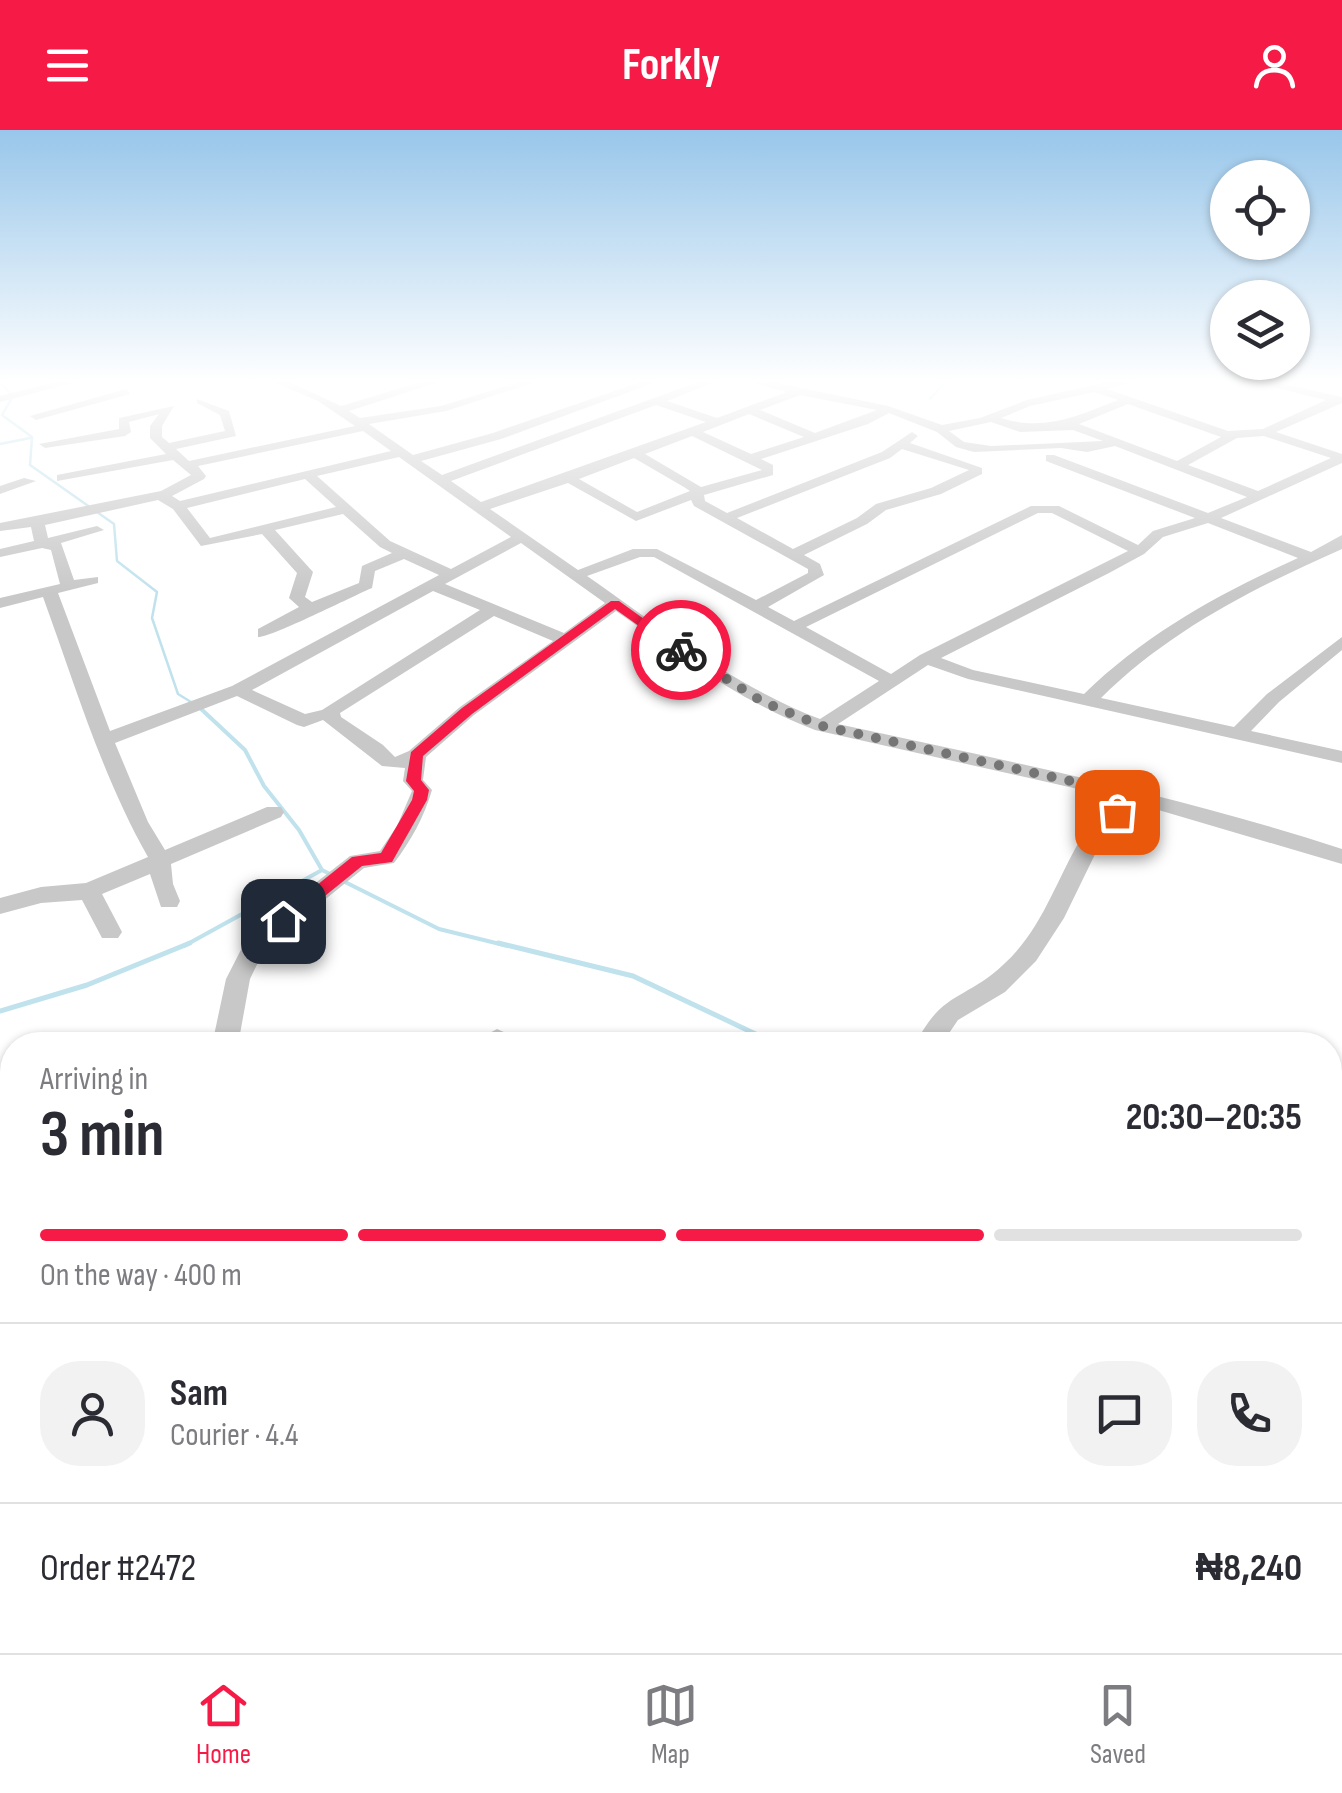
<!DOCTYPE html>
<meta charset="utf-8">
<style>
body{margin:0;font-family:"Sofia Sans Condensed",sans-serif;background:#f2f2f3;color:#2b2b33;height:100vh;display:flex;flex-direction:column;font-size:38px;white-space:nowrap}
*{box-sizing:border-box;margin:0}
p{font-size:32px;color:#7c7c81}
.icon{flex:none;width:55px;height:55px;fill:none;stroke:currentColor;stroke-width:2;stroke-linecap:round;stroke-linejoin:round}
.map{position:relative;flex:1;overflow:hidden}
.side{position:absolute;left:0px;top:902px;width:1342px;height:622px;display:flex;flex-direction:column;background:#fff;border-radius:40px 40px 0 0;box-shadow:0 2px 8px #0004}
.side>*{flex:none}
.tools{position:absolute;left:1210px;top:30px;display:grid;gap:20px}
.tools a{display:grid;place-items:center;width:100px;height:100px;border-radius:50%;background:#fff;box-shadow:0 2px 8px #0004;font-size:50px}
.pin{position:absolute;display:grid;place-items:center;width:85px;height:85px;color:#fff;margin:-42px;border-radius:20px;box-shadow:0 5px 15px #0006}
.courier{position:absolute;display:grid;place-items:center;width:100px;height:100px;margin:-50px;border:8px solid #f51b46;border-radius:50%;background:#fff;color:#222;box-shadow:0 2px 12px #0007}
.head em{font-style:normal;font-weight:700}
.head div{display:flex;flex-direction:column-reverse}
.head{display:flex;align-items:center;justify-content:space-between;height:170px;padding:0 40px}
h1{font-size:65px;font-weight:700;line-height:75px}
.bar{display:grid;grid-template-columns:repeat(4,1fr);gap:15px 10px;align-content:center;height:120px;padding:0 40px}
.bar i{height:12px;border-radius:8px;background:#e1e1e2}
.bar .current{background:#f51b46}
.bar p{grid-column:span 4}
.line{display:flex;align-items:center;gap:25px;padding:0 40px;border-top:2px solid #e1e1e2}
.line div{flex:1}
.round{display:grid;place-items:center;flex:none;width:105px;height:105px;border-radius:40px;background:#f2f2f3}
header{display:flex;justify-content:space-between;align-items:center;height:130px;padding:0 40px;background:#f51b46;color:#fff;font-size:45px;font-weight:700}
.tabs{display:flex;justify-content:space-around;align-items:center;height:140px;border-top:2px solid #e1e1e2;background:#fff;font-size:28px;color:#7c7c81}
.tabs a{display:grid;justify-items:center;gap:5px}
.tabs .current{color:#f51b46}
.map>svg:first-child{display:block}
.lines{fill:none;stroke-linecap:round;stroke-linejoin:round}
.stream-far3{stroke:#c0e2ed;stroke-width:2.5}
.stream-far2{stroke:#c0e2ed;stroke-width:4}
.stream-far1{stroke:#c0e2ed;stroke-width:5}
.stream{stroke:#c0e2ed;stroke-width:6}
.minor{fill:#c8c8c8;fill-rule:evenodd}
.route{fill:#f51b46}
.done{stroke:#757575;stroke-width:10;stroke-dasharray:0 18}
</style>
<header><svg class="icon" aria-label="menu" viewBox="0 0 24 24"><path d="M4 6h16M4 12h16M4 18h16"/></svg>Forkly<svg class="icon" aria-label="person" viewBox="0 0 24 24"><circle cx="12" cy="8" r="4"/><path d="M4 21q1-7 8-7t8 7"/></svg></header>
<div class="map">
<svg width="1342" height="1523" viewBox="0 0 1342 1523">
<rect width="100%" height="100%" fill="#fff"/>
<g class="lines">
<!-- stream-far3 -->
<path class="stream-far3" d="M0 253 13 266 2 285 32 307 30 335 114 394 117 431 157 462 152 488 178 564 191 572
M930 269 946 251
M0 314 30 308"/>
<!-- stream-far2 -->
<path class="stream-far2" d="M199 577 245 620 264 656 299 700 322 740 330 744
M343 751 439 799 508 816
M184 816 322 740"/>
<!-- stream-far1 -->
<path class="stream-far1" d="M498 813 633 846 779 915
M0 881 87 855 190 813"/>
<!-- stream -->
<path class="stream" d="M1330 1193 1342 1198"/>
<!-- minor -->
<path class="minor" d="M60 251H80L0 272V266Z
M271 251H287L341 276 424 251H442L349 281 360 288 441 276 522 251H539L446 281 369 294 413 325 493 303 643 251H659L501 309 421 331 442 345 701 251H717L667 271 717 288 787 262 745 251H768L888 276 942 295 980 288 1027 270 1112 251H1134L1107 259 1228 301 1263 299 1326 270 1248 251H1270L1342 267V273L1276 302 1342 324V333L1221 388 1311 422 1342 405V419C1254 458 1170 500 1101 568L1234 597 1267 564 1342 507V520L1279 572 1251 601 1342 621V633L968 549 928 535 838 594C1008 631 1177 665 1342 719V734L1128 671 1121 690 1100 714 1064 788 1036 831 1005 862 958 890 941 915H915C942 860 965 871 1004 834 1042 799 1055 753 1080 710 1091 692 1103 690 1109 666L815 600C741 572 680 526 616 481L474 585 426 627 423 650 432 660C424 687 411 711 394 733L364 738 265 818 250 849 238 915H212L226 849 248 806 350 726 380 721 397 696 412 661 403 651 405 638 382 636 323 590 304 597 297 595 237 566 115 613 148 692 165 720 267 677H281L284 682 281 687 171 734 173 754 180 771 177 777H161L150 744 102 764 122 802 118 808H102L82 770 41 773 0 784V768L41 757 86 753 148 727C102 646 75 555 43 467L0 478V468L60 454 51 420 42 418 0 427V419L34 411 31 397 0 401V393L161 361 191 345 173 330 57 351V345L62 344 166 324 150 308V296L159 284 129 292 131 302 125 306 45 318 39 314 119 299V288L174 276 162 296V307L169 313 225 301 220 285 197 273V269L229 281 236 306 176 319 189 331 355 296 318 271ZM1094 262 1118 270C1078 286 1044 302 1001 288L1030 276ZM800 265 877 280 815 303 760 280ZM1128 274 1221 307 1177 331 1079 294ZM656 275 706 292 481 372 451 351ZM889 283 937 302 956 317 974 322 1061 318 1087 322 1115 316 1247 367 1208 383 1054 325H1046V331L1195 388 1153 401 1138 415 1059 376H1031L794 491 768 477 824 445 820 434 804 425 867 394 886 380 941 364 982 344V338L910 313 918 306 912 302 882 322 727 383 705 371 704 365 773 345V335L761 329 868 294ZM749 284 804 307 751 324 703 302ZM991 292 1020 302 1073 300 1103 311 991 316 964 312 949 301ZM363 301 391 321 180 371 172 366 204 349 206 346 198 336ZM692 306 762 340 701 357 645 324ZM1264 306 1331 328 1258 361 1188 335 1237 308ZM902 319 969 340 931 358 876 374 857 388 793 419 737 388 890 328ZM399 327 511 407 451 439 390 411 317 346ZM634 328 684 357 690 361 637 382 579 349ZM305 349 336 377 210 408 187 378ZM568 353 636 391 691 370 694 376 808 439V443L756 470 657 419H633L578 440 490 379ZM158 370 173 379 201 416 262 404 297 443 289 468 299 477 258 499V507C270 508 353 466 372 458L375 441 404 429 439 445 232 556 110 601 58 463 98 453V447L74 450 61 413 104 400 97 396 48 408 45 395ZM1038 383H1052L1128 421 920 525 891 544 806 497ZM343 384 380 417 392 423 362 436 359 453 312 472 305 467 313 442 275 400ZM1208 393 1298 428C1219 464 1147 503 1084 564L973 540 941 528 1109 443 1144 424 1163 407ZM521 413 605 473 564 503 445 454ZM640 427H654L879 551 820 589C735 557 662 498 587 446ZM433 461 480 480 322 580 305 584 252 560ZM494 486 553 511 460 577 409 621 395 627 383 615 341 587 340 583Z
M126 259 130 264 36 290 30 286Z
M24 348 36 351 0 364V356Z
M497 899 506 903 510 910 507 915H478L482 907Z
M12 966V990L0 992V968Z
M12 1014V1053L0 1061V1021Z
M0 1165H12V1233L0 1238V1201L9 1197H0Z
M0 1436 12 1439V1477L0 1474Z
M1330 1489 1342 1494V1523H1316L1312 1512H1330Z
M20 1512H60L56 1523H16Z
M444 1512H490L494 1523H449Z
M778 1512H818L814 1523H774Z
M869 1512H920L921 1516 922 1512H965L960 1523H874Z
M1210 1512H1250L1248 1523H1208Z"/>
</g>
<!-- sky -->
<linearGradient id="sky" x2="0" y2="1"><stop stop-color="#98c6ea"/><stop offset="0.54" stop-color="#fff"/><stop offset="1" stop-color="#fff" stop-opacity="0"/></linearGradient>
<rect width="1342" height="465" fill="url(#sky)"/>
<!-- route -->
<path class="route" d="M611 471H619L687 520 677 523 615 479 472 584 423 626 421 650 429 660 427 670 392 732 362 736 289 795H277V787L352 727 381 723 412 670 414 661 406 651 411 622 462 578Z"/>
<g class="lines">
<!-- done -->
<path class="done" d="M681 520 763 572 822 596 1120 662 1117 682"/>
</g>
</svg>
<div class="tools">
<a><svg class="icon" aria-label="locate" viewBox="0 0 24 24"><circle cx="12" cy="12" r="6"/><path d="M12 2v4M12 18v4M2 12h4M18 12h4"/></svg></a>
<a><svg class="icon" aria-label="layers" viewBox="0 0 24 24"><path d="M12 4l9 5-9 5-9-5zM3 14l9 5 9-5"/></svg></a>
</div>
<div class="pin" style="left:1117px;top:682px;background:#ea580c"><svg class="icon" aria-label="bag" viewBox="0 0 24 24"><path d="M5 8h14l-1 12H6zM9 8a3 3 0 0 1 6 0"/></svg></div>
<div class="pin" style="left:283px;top:791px;background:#1f2937"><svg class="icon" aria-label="home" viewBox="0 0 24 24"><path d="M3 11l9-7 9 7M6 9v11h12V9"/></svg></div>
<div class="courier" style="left:681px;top:520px"><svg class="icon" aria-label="bike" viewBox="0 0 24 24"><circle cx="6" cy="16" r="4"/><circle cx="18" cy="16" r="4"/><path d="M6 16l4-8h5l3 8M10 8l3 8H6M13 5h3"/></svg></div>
<section class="side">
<div class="head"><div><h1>3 min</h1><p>Arriving in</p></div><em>20:30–20:35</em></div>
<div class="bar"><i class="current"></i><i class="current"></i><i class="current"></i><i></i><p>On the way · 400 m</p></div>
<div class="line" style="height:180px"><a class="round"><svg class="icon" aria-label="person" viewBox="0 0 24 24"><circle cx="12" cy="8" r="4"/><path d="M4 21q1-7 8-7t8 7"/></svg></a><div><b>Sam</b><p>Courier · 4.4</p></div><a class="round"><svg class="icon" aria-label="chat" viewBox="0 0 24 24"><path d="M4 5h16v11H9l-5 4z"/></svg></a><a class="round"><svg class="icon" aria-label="phone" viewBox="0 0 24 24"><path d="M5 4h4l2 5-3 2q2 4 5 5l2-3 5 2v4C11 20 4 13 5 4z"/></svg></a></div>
<div class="line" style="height:130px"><div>Order #2472</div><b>₦8,240</b></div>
</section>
</div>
<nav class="tabs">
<a class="current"><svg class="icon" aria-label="home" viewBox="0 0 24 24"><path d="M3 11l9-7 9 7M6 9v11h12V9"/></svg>Home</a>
<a><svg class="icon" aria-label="map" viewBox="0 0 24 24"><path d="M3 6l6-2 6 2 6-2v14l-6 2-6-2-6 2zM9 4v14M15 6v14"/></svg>Map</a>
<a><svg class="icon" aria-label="saved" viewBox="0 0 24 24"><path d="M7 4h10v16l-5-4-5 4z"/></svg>Saved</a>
</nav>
